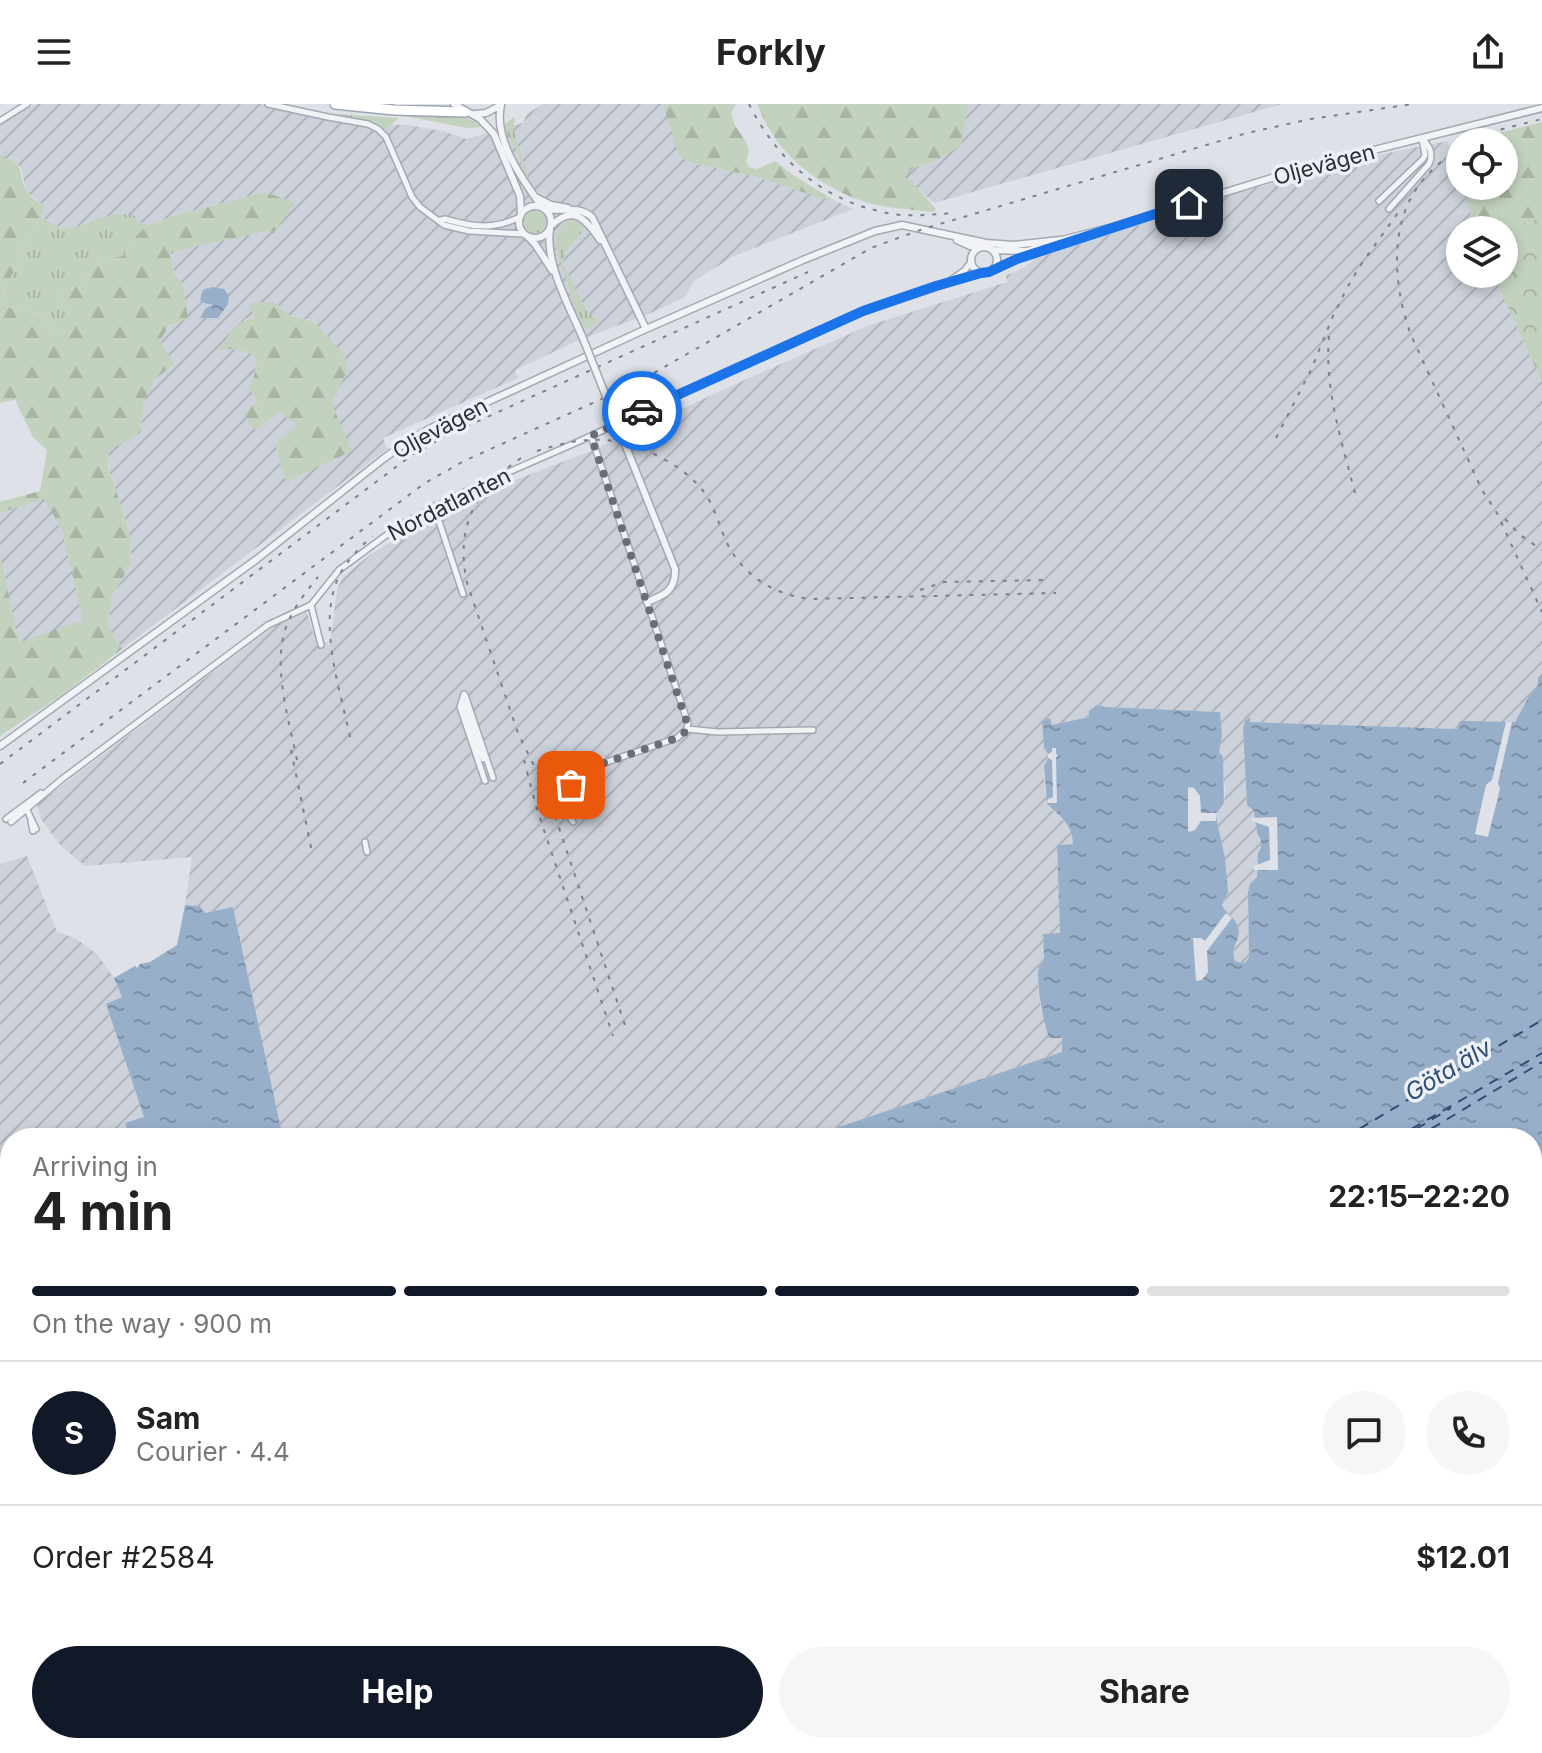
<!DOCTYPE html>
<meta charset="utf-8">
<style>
body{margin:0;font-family:Inter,sans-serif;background:#f6f6f6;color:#222;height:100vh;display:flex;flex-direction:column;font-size:30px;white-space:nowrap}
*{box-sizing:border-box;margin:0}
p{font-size:26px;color:#767676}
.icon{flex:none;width:44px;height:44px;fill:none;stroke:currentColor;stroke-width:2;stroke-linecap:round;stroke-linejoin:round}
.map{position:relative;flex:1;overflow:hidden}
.side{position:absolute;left:0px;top:1024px;width:1542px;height:626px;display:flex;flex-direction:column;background:#fff;border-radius:32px 32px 0 0;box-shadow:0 4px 12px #0003}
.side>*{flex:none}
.controls{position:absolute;left:1446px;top:24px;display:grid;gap:16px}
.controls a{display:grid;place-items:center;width:72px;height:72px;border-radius:50%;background:#fff;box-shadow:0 4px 12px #0003;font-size:40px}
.pin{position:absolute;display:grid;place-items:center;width:68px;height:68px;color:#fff;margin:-34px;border-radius:16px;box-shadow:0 4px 12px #0006}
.courier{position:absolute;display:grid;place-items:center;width:80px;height:80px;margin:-40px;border:6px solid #1a73e8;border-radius:50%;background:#fff;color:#222;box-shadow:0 2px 10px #0007}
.head em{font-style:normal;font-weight:700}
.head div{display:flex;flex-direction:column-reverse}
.head{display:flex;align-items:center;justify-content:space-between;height:136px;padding:0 32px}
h1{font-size:52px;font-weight:700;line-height:60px}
.bar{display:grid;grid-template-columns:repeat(4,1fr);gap:12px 8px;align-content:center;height:96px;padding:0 32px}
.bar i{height:10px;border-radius:6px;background:#e0e0e0}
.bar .active{background:#111827}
.bar p{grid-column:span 4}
.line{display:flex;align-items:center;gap:20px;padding:0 32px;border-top:2px solid #e0e0e0}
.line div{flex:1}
.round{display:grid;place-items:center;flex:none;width:84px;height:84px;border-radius:42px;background:#f6f6f6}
.button{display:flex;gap:16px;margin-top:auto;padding:16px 32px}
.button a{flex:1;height:92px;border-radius:48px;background:#111827;color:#fff;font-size:32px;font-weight:700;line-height:92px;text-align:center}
.button a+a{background:#f6f6f6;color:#222}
header{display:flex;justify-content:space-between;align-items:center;height:104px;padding:0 32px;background:#fff;font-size:36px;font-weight:700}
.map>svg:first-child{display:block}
.industrial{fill:url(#industrial-furrows);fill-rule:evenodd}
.grass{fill:url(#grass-tufts)}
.forest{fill:url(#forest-firs)}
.park{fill:url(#park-crowns)}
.pitch{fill:#c3d2bf}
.water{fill:url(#water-ripples)}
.pier{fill:#dee2e8}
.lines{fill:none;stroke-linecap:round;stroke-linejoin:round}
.ferry{stroke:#304d74;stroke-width:2;stroke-dasharray:10 8;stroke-linecap:butt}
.minor-casing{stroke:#a3a9b2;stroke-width:8}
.tertiary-casing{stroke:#a3a9b2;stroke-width:9}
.primary-casing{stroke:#9da6b4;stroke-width:12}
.minor{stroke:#f1f3f6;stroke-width:5}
.tertiary{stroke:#f1f3f6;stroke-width:6}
.primary{stroke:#fff;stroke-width:9}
.rail{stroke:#778192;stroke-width:2;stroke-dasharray:4 8;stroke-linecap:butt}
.tertiary-bridge-casing{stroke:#a3a9b2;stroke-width:9;stroke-linecap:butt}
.tertiary-bridge{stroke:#f1f3f6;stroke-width:6}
.done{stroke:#676e7a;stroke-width:8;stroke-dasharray:0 14.4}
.route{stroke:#1a73e8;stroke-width:10}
.labels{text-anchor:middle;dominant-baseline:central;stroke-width:7;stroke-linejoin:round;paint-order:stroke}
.street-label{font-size:22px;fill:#272f3f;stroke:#edf1f6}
.water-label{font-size:24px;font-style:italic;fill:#304d74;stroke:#edf1f6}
</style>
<header><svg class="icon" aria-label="menu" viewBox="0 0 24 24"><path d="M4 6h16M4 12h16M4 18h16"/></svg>Forkly<svg class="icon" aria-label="share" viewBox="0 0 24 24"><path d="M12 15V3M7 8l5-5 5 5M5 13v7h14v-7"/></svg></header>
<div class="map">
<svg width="1542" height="1649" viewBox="0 0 1542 1649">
<defs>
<pattern id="industrial-furrows" width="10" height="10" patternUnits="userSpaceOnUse" patternTransform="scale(2)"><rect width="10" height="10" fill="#ccd1da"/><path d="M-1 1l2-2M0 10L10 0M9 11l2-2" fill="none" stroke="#afb4bc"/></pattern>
<pattern id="grass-tufts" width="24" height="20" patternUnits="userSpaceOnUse" patternTransform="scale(2)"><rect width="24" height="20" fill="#c3d2bf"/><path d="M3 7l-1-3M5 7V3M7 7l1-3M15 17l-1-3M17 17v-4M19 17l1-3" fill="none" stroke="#a8b5a5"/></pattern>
<pattern id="forest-firs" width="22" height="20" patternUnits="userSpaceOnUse" patternTransform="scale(2)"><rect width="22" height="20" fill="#c3d2bf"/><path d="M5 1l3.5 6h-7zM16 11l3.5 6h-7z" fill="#a8b5a5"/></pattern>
<pattern id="park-crowns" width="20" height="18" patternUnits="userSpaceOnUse" patternTransform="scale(2)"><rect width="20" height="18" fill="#c3d2bf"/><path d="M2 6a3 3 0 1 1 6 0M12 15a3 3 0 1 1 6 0" fill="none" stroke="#a8b5a5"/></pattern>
<pattern id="water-ripples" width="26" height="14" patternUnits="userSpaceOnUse" patternTransform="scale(2)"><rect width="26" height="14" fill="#98afc9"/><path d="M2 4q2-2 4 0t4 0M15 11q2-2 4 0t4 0" fill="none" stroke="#7c8fa5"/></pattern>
</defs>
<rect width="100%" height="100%" fill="#dee2e8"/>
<!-- industrial -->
<path class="industrial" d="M36 0H261L384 21H407L443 27 466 35 523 19 527 10 543 0H663L669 19 687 58 753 72 826 95H832L853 105 732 153 694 177 685 193 651 209 577 237 515 266 518 274 383 334 387 345 122 545 108 523 112 492 130 462 131 435 121 401 107 360 109 346 140 329 144 298 154 275 174 260 160 238 169 221 174 170 170 147 267 127 273 130 265 88 177 111 148 121 138 118 97 114 84 121 62 125 41 113 44 102 26 87 21 63 13 56 0 51V21ZM275 198 289 211 315 218 347 268 330 298 296 321 279 308 255 325 258 297 249 285 255 268 257 255 250 249 233 244 221 246 245 215 254 214Z
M821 0H1282L934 99Z
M1448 37 1451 55 1477 126H1460V170H1493L1542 278V569L1538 574V581L1532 587 1515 618H1459V625L1250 618 1249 614 1245 617 1243 624 1247 701 1254 707 1257 729 1261 736V744L1258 749 1257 773 1250 780 1248 788 1249 853 1246 858 1242 859 1235 857 1232 850 1238 823 1236 818 1223 806 1222 801 1226 792 1223 746 1217 717V709L1224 699 1225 685 1219 648 1222 631 1220 608 1107 603 1097 601 1090 613 1052 621 1044 644 1048 650 1047 657 1044 662 1045 689 1048 695 1047 700 1069 722 1073 732V740L1057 741 1060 829 1043 831 1044 857 1039 863 1038 879 1041 908 1062 933V948L806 1034H283L233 803 205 809 200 802 185 801 192 753 85 762 60 741 41 715 37 700 276 521 307 508 313 529 330 541 337 486 343 473 371 450 422 419 447 413 476 392 492 385 591 347 751 273 870 221 1007 178 1006 171 1014 169 1017 166 1025 163 1035 155 1240 88 1383 50Z
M44 394 62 426 84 517 18 539 0 450V409Z
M27 752 57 828 75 834 98 851 114 874 122 893 106 900 144 1014 125 1019 129 1034H10V1175L0 1178V760Z"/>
<!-- grass -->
<path class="grass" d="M389 9C416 10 463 4 482 23L467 24Z
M335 10 397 14 398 15 385 26 372 18 335 12Z
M513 14H515L514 28 530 79 526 74 518 50 505 25 504 20Z
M524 118a11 11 0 1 1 22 0a11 11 0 1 1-22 0Z
M116 110 134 111 138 118 148 121 136 132 125 151 95 159 82 180 58 190 61 200 73 215 69 226 62 232 51 226 41 209 28 208 6 203 4 184 20 157 25 135 41 113 62 125 84 121 97 114Z
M571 116 582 118 584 122C578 140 567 137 563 160L587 208 598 216 591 223 586 224 582 222 572 195 555 141C556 131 561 119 571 116Z
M1154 1640H1182L1186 1643 1192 1640H1216L1214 1645 1205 1649H1155L1150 1645Z
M1307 1640H1408V1649H1309Z"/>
<!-- forest -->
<path class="forest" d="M663 0H736L731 9C731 10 736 23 736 23 744 36 753 41 746 57L749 63 757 65 775 57 793 71 832 95 827 96 753 72 687 58 678 49Z
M757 0H968L961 42 938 55 912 65 907 72 936 105 933 108C910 105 887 105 865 98 829 86 791 61 771 28 765 20 762 9 757 0Z
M1542 18V278L1493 170H1504V126H1477L1461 82H1504V38H1475L1494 30Z
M0 51C26 60 17 63 25 84 29 92 37 97 44 102L41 113 25 135 20 157 4 184 6 203 28 208 41 209 51 226 62 232 69 225 73 215 61 200 58 190 82 180 95 159 125 151 136 132 148 121 177 111 265 88 295 99 273 130 267 127 170 148 174 170 183 181 188 215 169 221 160 237 174 260 154 276 144 298 140 329 110 346 107 360 121 401 131 435 130 462 112 492 108 523 122 545 62 591 0 632V450L19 538 83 516 62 426 44 395 0 409V398L40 387 47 346 33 333 16 298 17 295 0 299Z
M275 198 289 211 314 218 345 252 347 268 331 298 352 347 286 378 275 340 296 321 279 308 254 326 243 310 258 297 249 285 255 268 257 255C246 245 234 244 219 246 228 232 236 216 254 214L255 211 249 204 252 199Z"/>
<!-- park -->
<path class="park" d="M1542 114V278L1493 170H1504V126H1500Z"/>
<!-- pitch -->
<path class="pitch" d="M1328 1640H1394L1392 1649H1326Z"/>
<!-- water -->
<path class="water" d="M211 183 224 185 229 192 228 200 218 214H200L206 204 213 201 204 199 200 196 203 186 208 184 210 185Z
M1542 569V1387L1532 1380V1034H806L1062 948V934H1049C1042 912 1038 890 1038 868L1039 863 1044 857 1043 830 1060 829 1057 741 1073 740C1073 721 1060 712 1047 700L1044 662 1047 657 1048 650 1044 644 1042 617 1050 614 1052 621 1089 613V607L1097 601 1107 603 1220 608 1222 631 1219 648 1223 653 1224 699 1217 709V717L1225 754 1228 788 1222 801C1225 809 1236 814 1238 823 1242 837 1229 841 1235 857L1242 859 1246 858 1249 853 1248 788 1250 780 1257 773 1258 749 1261 744V736L1257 729 1254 707 1247 701 1243 624 1245 617 1250 613V618L1458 625 1459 618 1462 617 1515 618 1532 587 1538 581V574Z
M185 801 200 802 205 809 233 803 283 1034H129L125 1019 144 1013 106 900 122 893 114 874 135 862 137 864 140 860 150 858 177 841Z
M10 1175V1640H949L943 1649H0V1178Z"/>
<!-- pier -->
<path class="pier" d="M1506 618H1512L1498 679 1500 685 1488 733 1475 730 1486 681 1492 676Z
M1052 644H1056V650L1058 651 1056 654 1057 699H1047L1048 695 1053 693 1052 656 1048 654V650L1052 648Z
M1188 683 1194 684 1200 692 1201 709H1217L1216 717H1201L1195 726 1189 728 1188 726Z
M1277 713 1278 766H1254V762L1270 756 1269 723 1252 717 1251 714Z
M1226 809 1232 814 1207 847 1208 868 1202 876 1196 877 1193 834H1201L1205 837Z"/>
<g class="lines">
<!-- ferry -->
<path class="ferry" d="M1344 1034 1542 916
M1396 1034 1542 949
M1401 1034 1451 1004
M1416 1034 1542 958
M332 1649 346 1640
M372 1649 387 1640
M393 1649 407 1640
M667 1649 669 1640"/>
<defs>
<path id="minor" d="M268 0 328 13 368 20 378 25 386 33 412 93 420 103 444 121 469 127 524 130
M0 17 27 0
M1379 97 1423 55 1425 51 1422 35
M1389 105 1429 60C1434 49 1429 42 1422 34
M440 116 445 115C472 123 494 126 520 113
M951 176 965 166 971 158
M591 332 688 619 687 625
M434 402 463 490
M311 501 321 541
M464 590 460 603 485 677
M465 591 493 674
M463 600 483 655
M575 669 677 634 687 625 718 628 813 626
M26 704 36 725
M6 715 41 689
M31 717 33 727
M11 718 62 675 268 521 311 501 339 466 400 421 472 384 582 336 812 229 880 201 981 169
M573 718C562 700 550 682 575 669 569 682 572 690 581 700
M365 738 367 748
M1532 1468 1542 1486
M1476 1643 1477 1649
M1416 1649V1640"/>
<path id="tertiary" d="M454 0 480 15 494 30 520 92 521 111
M501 1C493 36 523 76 542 103
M475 10 486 9 501 1
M537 94 551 101 568 104
M519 118a16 16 0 1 1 32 0a16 16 0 1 1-32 0Z
M545 105C562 108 577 101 592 113L646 225
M551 122C573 100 586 115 600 136
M550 126C545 159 569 202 582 232
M528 133 535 140 552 166
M957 136 970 142 981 143
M1058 137 1109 124 1314 61 1542 4
M971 156a13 13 0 1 1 26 0a13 13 0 1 1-26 0Z
M992 146 1027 147 1043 142
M993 165 1017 155 1073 137
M627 345 675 465C676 486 665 491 647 498
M0 642 257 455 383 355 408 337 435 322 646 225 803 156 875 127 902 121 986 139 1014 141 1060 136
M1532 1463 1542 1457
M1506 1649V1640"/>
<path id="primary" d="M335 0 394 6 465 8"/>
</defs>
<!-- minor casing -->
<use href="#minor" class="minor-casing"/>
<!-- tertiary casing -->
<use href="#tertiary" class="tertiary-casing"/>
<!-- primary casing -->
<use href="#primary" class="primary-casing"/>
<!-- minor -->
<use href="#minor" class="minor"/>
<!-- tertiary -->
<use href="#tertiary" class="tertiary"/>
<!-- primary -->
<use href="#primary" class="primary"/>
<!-- rail -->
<path class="rail" d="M749 0C774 50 813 88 867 104 879 107 892 111 904 111 921 112 937 110 954 109
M1467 38 1491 28 1542 15
M1460 43C1446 53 1430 66 1419 81 1388 123 1394 185 1411 231L1482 386 1497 409 1542 508
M1329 232C1324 288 1344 344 1357 397
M1276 334 1311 266 1333 212 1347 184 1360 162 1402 103
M537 347C587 331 620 330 667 357 683 366 698 378 708 394 716 408 720 424 727 439 743 472 775 491 810 495L1056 489
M521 354C475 385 455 423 467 479L518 629 547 688 627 927
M1505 415 1520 431 1542 446
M920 486 944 478 1047 476
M350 633C340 584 316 517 340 470 348 455 360 444 372 432
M291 646 312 748
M297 656C289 616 273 566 285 526 292 505 305 489 318 473
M524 656 536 702 613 932
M0 660 412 351 445 332 808 168
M23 679 425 379 464 357 635 280 871 144 923 125 1247 29 1311 15 1413 0"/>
<defs>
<path id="tertiary-bridge" d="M582 232 627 345"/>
</defs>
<!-- tertiary-bridge casing -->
<use href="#tertiary-bridge" class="tertiary-bridge-casing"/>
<!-- tertiary-bridge -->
<use href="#tertiary-bridge" class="tertiary-bridge"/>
</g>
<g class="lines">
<!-- done -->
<path class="done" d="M571 681 575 669 677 634 685 628 688 622 591 332 642 307"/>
<!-- route -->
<path class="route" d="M642 307 863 207 936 182 981 169 989 168 1017 155 1189 99"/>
</g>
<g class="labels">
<!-- street labels -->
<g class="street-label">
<text transform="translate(1324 60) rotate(-15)">Oljevägen</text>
<text transform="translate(440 324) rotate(-28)">Oljevägen</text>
<text transform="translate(449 400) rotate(-27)">Nordatlanten</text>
</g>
<!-- water labels -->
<g class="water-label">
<text transform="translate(1448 966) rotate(-31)">Göta älv</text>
</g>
</g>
</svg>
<div class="controls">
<a><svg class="icon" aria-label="locate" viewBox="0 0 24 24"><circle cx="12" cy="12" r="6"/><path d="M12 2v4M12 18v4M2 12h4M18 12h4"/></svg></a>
<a><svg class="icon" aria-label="layers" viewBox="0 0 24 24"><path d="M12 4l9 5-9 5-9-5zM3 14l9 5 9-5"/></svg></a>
</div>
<div class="pin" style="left:571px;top:681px;background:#ea580c"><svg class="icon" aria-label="bag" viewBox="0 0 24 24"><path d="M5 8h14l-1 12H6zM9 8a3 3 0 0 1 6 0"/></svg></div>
<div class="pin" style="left:1189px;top:99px;background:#1f2937"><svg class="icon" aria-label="home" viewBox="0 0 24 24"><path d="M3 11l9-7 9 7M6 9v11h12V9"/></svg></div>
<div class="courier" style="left:642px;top:307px"><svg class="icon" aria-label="car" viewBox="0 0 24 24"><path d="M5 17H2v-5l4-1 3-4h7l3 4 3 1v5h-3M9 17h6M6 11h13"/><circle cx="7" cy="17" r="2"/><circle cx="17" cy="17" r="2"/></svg></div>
<section class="side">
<div class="head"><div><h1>4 min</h1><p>Arriving in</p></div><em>22:15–22:20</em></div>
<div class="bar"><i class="active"></i><i class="active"></i><i class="active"></i><i></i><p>On the way · 900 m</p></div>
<div class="line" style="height:144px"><b class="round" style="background:#111827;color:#fff">S</b><div><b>Sam</b><p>Courier · 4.4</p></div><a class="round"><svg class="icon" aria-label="chat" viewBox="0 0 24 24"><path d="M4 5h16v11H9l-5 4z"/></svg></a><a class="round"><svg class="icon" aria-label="phone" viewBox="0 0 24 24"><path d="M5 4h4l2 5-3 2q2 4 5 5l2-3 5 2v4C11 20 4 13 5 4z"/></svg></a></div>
<div class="line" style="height:104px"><div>Order #2584</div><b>$12.01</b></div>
<div class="button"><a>Help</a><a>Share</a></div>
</section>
</div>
